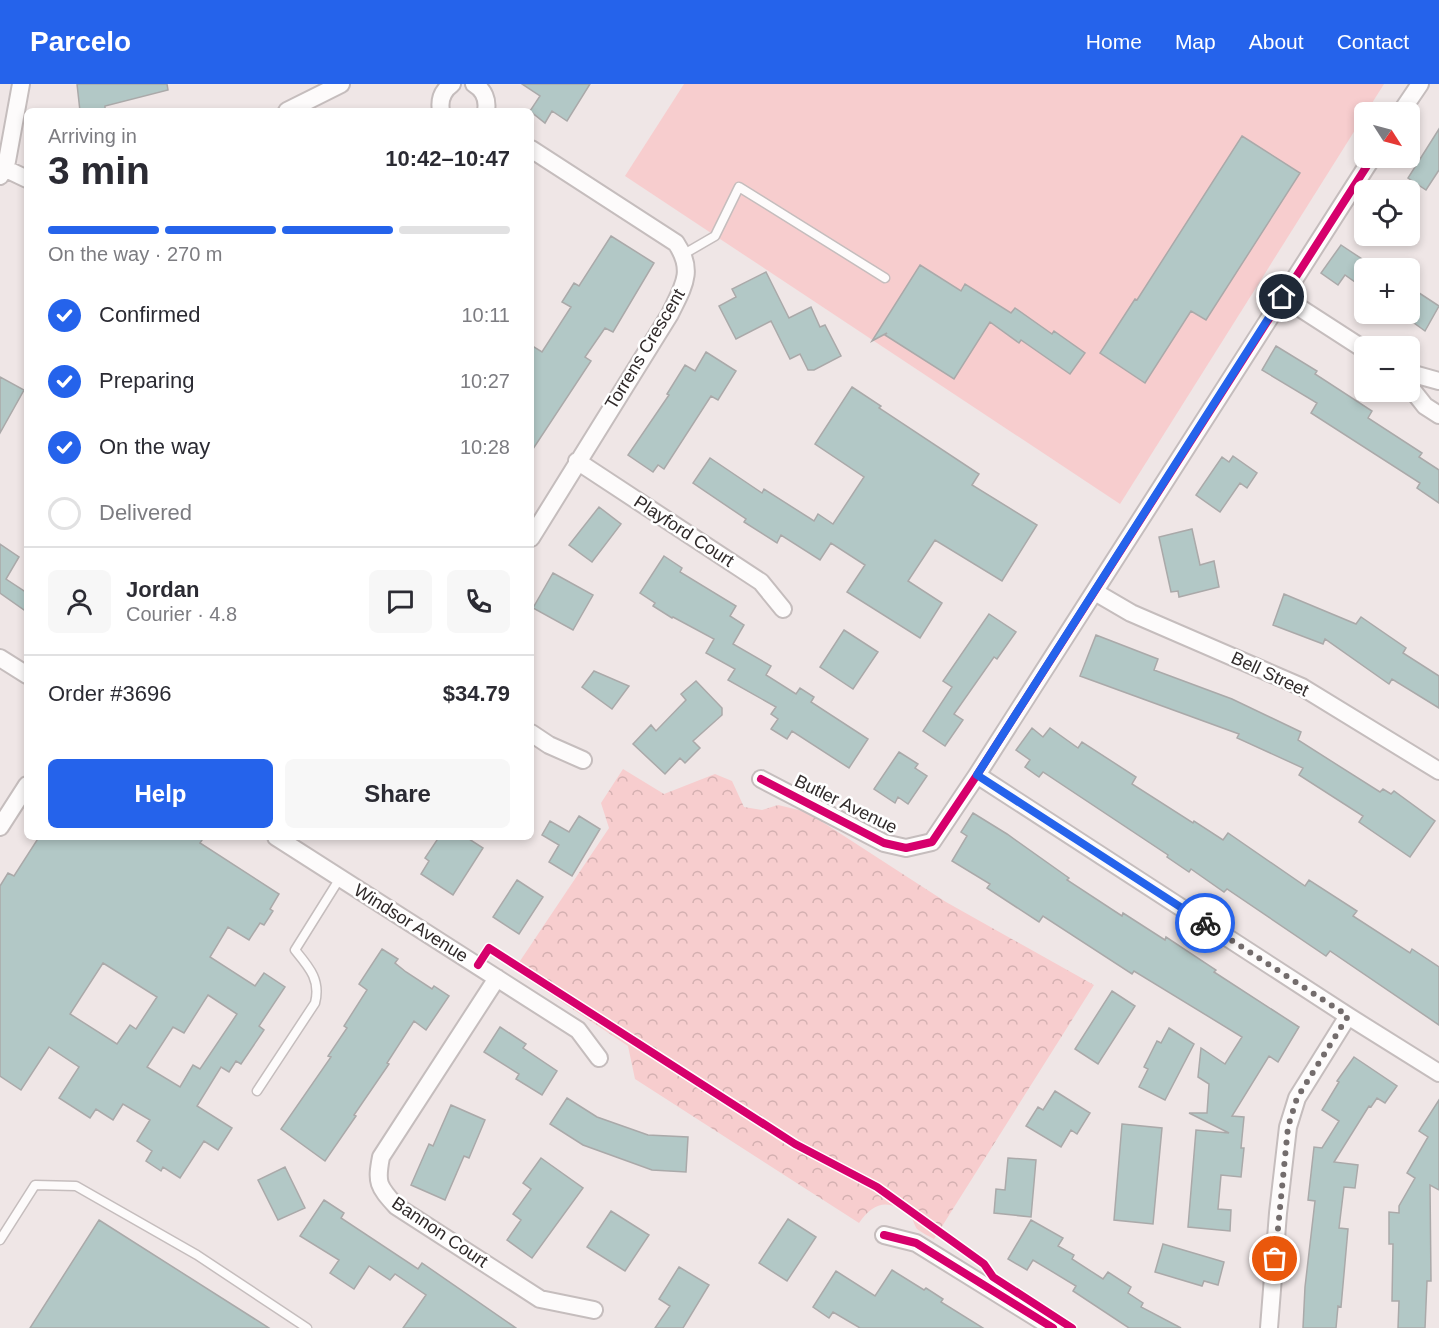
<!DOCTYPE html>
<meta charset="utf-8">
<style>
body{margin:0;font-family:Helvetica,sans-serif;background:#f7f7f7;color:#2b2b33;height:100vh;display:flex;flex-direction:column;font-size:22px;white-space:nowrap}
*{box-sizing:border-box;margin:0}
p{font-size:20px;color:#7c7c81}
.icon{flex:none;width:33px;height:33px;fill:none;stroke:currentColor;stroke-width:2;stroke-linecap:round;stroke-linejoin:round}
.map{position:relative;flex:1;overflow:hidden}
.details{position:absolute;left:24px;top:24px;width:510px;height:732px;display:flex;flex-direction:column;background:#fff;border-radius:9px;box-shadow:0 3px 9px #0003}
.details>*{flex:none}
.needle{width:39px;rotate:126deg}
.tools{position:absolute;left:1354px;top:18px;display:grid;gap:12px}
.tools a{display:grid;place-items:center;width:66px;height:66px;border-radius:9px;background:#fff;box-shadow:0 3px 9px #0003;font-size:30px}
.pin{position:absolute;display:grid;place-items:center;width:51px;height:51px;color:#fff;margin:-26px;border:3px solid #fff;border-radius:50%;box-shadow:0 2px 6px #0007}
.courier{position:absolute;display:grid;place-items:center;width:60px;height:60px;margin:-30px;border:4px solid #2563eb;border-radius:50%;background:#fff;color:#222;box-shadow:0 2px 8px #0007}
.headline em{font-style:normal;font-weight:700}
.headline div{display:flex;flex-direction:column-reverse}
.headline{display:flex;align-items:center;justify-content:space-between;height:102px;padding:0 24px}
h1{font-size:39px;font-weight:700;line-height:45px}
.bar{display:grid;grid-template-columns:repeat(4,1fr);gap:9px 6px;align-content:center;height:72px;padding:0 24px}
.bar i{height:8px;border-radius:4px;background:#e1e1e2}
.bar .on{background:#2563eb}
.bar p{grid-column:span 4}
.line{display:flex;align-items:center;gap:15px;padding:0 24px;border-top:2px solid #e1e1e2}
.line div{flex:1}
.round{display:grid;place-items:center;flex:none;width:63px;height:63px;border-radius:9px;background:#f7f7f7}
ol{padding:0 24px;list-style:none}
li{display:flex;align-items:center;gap:18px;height:66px}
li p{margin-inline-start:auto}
li .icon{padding:6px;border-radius:50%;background:#2563eb;color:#fff;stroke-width:4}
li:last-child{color:#7c7c81}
li i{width:33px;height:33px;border:3px solid #e1e1e2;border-radius:50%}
.primary-button{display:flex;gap:12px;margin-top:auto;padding:12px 24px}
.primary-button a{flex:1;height:69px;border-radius:9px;background:#2563eb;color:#fff;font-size:24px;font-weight:700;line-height:69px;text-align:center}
.primary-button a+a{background:#f7f7f7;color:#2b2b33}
header{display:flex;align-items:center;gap:36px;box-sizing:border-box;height:84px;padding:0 30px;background:#2563eb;color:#fff}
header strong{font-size:28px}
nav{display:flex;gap:33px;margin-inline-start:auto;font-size:21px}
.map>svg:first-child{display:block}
.forest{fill:url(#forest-crowns)}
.garden{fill:#f7cdce}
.building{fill:#b2c8c6;stroke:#aaa9a9;stroke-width:1.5;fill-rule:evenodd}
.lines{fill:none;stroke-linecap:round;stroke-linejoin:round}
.lane-casing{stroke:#c5bdbd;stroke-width:11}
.street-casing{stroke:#c5bdbd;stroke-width:20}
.lane{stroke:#fdfbfb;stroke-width:8}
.street{stroke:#fdfbfb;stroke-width:16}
.cycleway-casing{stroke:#fff;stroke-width:11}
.cycleway{stroke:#d6006c;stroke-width:8}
.done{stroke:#736c6c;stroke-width:6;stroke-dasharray:0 10.8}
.route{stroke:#2563eb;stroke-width:8}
.labels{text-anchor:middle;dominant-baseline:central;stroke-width:5;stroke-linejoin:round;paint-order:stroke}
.street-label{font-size:18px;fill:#302a2a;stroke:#fff}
</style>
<header>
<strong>Parcelo</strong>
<nav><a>Home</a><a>Map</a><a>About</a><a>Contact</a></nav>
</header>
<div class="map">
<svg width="1439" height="1244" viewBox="0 0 1439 1244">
<defs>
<pattern id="forest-crowns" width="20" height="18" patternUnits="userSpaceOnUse" patternTransform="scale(1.5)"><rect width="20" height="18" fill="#f7cdce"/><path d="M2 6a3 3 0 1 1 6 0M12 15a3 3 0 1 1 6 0" fill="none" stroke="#d4b0b1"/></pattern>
</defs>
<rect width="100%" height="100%" fill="#efe6e6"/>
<!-- forest -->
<path class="forest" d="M623 685 664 710 715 690 732 697 744 723 762 726 778 721 807 728 946 818 1094 901 934 1155C929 1152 922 1149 917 1145 914 1141 914 1136 910 1133 890 1114 874 1117 859 1139L635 995 628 962 514 886 609 744 601 719Z"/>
<!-- garden -->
<path class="garden" d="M684 0H1384L1120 420 625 92Z"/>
<!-- building -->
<path class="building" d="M77 0H167L168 6 105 22V27H80Z
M522 0H590L567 37 552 27 545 39 530 27 540 12Z
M1439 45V86L1426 106 1408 94Z
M1242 52 1300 89 1206 236 1191 227 1145 299 1100 269 1135 215 1137 216Z
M611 152 654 179 613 248 605 244 585 273 591 277 531 368V261L542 268 571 223 562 218 574 199 579 202Z
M1341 161 1365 177V205L1345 191 1338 201 1321 189Z
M920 181 961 207 965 200 1011 229 1015 224 1052 250 1054 247 1085 269 1070 290 1021 256 1019 259 990 238 954 295 885 251 887 249 872 257Z
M766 188 789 234 811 223 820 243 825 241 841 272 814 286H808L800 270 790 275 771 237 736 255 719 222 736 213 732 205Z
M1410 203 1439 222 1425 247 1410 236Z
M1276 262 1317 287 1315 290 1372 327 1368 334 1422 369 1419 373 1439 386V419L1417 404 1420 399 1311 329 1317 319 1262 286Z
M706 268 736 287 718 316 711 312 664 385 658 381 653 388 628 371 669 311 667 310 685 281 695 287Z
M0 293 24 306 0 349Z
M852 303 881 322 879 324 979 390 972 401 1037 441 1002 497 935 456 908 497 942 519 920 554 847 508 865 481 831 459 820 476 781 451 777 459 744 438 746 435 693 399 710 374 762 409 764 405 814 437 818 430 833 440 864 393 815 360Z
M1233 372 1257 389 1247 404 1240 399 1220 428 1196 411 1222 373 1229 378Z
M599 423 621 440 592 478 569 461Z
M1192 445 1200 481 1214 477 1219 503 1179 513 1178 507 1171 508 1159 453Z
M0 460 19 473 6 495 27 509V528L0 509Z
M664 472 682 484 680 488 736 522 730 532 744 541 733 560 771 582 766 591 796 610 800 604 814 613 811 618 868 655 849 684 792 647 787 655 771 645 778 635 771 630 776 623 728 596 735 585 706 569 714 555 673 533 672 534 653 522 655 519 640 509Z
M553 489 593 511 573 546 533 524Z
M1284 510 1356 540 1361 533 1406 564 1403 569 1439 592V624L1392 595 1389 600 1325 555 1323 560 1273 541Z
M989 530 1016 548 997 575 994 573 954 630 963 636 945 662 923 647 952 603 943 597Z
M844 546 878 568 853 605 820 583Z
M1096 551 1158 575 1154 586 1232 615 1301 648 1298 656 1380 708 1383 705 1391 710 1394 707 1435 737 1410 773 1359 738 1363 732 1299 691 1303 684 1237 654 1239 650 1080 592Z
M594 587 629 602 612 625 582 603Z
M696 597 722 624V631L693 657 700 664 685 679 680 674 665 690 633 660 651 641 656 647 686 616 681 610Z
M1032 644 1043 653 1050 644 1078 664 1082 658 1136 693 1132 700 1193 739 1194 737 1223 756 1228 749 1305 802 1309 796 1357 827 1353 832 1410 869 1412 865 1439 883V941L1330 867 1326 872 1227 805 1224 808 1191 785 1189 788 1167 773 1168 771 1043 688 1039 693 1025 683 1030 676 1016 666Z
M899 668 918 680 915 684 927 692 908 720 898 713 895 719 874 705Z
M973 729 1007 750 1069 794 1067 796 1122 832 1123 829 1165 856 1166 853 1216 886 1214 888 1299 943 1278 978 1269 972 1232 1032 1244 1033 1241 1064H1244L1241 1093 1221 1091 1218 1125 1231 1126 1230 1147 1188 1143 1196 1046 1229 1049 1189 1029H1207L1209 1000 1198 993 1201 964 1225 980 1242 953 1134 887 1132 890 1043 832 1039 838 987 804 990 800 952 777 967 752 961 748Z
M579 732 600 745 572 792 549 778 559 761 542 751 550 737 569 748Z
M39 753H204L200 759 279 810 270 825 273 827 264 841 260 839 249 856 228 843 210 873 255 902 264 889 285 903 259 942 264 946 241 980 236 977 229 988 221 983 197 1022 232 1044 218 1066 204 1057 180 1094 163 1083 161 1087 146 1077 152 1067 137 1057 150 1036 123 1020 113 1036 96 1025 90 1034 59 1014 79 983 49 963 21 1006 0 992V802L8 789 14 792ZM103 879 157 913 136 945 130 941 117 960 70 930ZM208 911 237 930 200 985 193 981 180 1003 147 983 173 943 184 949Z
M439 753H466L483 764 453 811 421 790 429 777 425 774Z
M517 796 543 813 519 850 493 833Z
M382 865 398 875 395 879 406 888 432 905 434 902 449 912 426 946 414 937 387 979 389 980 354 1031 356 1032 325 1077 281 1045 331 973 328 972 347 944 344 942 367 906 359 900Z
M1112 907 1135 922 1098 980 1075 965Z
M500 943 526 960 523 964 557 987 542 1011 516 995 519 990 484 968Z
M1169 944 1194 960 1165 1016 1139 1003 1148 985 1144 983 1157 957 1161 959Z
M1354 973 1397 1002 1385 1019 1377 1014 1371 1023 1369 1022 1334 1078 1358 1081 1355 1104 1344 1103 1339 1144 1348 1145 1341 1223 1338 1222 1336 1244H1303L1305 1203 1315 1117 1308 1116 1314 1063 1322 1064 1339 1037 1322 1026 1339 998 1337 997Z
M1055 1007 1090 1029 1077 1050 1071 1046 1061 1063 1026 1042 1038 1023 1043 1026Z
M567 1014 597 1033 648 1051 688 1053 686 1088 652 1086 583 1061 550 1040Z
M1439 1016V1106L1430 1101 1431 1197H1427L1425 1244H1398L1399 1217H1392L1393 1160H1389V1128L1399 1129V1122L1415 1094 1407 1089 1428 1053 1419 1047Z
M451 1021 485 1036 469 1074 464 1072 445 1116 411 1101 429 1060 433 1062Z
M1122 1040 1162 1044 1153 1140 1114 1136Z
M541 1074 583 1104 532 1174 507 1156 521 1136 513 1130 531 1105 523 1099Z
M1008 1074 1036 1076 1031 1133 994 1129 996 1105 1005 1106Z
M285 1083 305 1124 278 1136 258 1096Z
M324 1116 344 1129 341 1134 418 1185 422 1179 516 1244H403L426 1211 395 1190 390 1196 369 1182 354 1205 330 1189 339 1176 300 1152Z
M611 1127 649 1151 625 1187 587 1163Z
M788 1135 816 1153 787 1197 759 1179Z
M99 1136 269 1244H30Z
M1031 1136 1063 1154 1058 1162 1074 1171 1072 1175 1103 1195 1108 1188 1131 1203 1128 1209 1143 1219 1141 1223 1181 1244H1129L1073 1207 1076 1202 1033 1176 1027 1186 1008 1175Z
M1163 1160 1224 1178 1218 1201 1204 1197 1202 1202 1155 1188Z
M679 1183 709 1201 683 1244H655L670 1222 659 1215Z
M892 1186 924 1206 926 1204 943 1215 941 1218 983 1244H860L833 1228 829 1234 813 1223 836 1187 875 1212Z"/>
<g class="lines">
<defs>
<path id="lane" d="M684 170 715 152 739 103 885 194
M257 1007 315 919C321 896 309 883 295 866L340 794
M0 1156 35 1101 76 1102 197 1171 307 1244"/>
<path id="street" d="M474 0C484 6 488 16 486 27
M287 27 341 0
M441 27C439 16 442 7 452 0
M1401 28 1420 0
M531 65 676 159C695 187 683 203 670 230L531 454
M4 84 27 95
M0 92 7 77 21 0
M1283 213 1365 266
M1410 289 1439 297
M1410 303 1425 322 1439 331
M577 377 761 498 783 525
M1095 508 1131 529 1302 603 1439 687
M0 574 27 591
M531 649 549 661 583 676
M977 691 1348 932 1439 989
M761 695 884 759 906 764 932 758 977 691 1372 74
M0 743 27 701
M276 753 578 946 599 974
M497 894 381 1073C376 1099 378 1102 396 1122L540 1215 594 1226
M884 1151 916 1159 1053 1244
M1269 1244 1278 1129 1288 1043 1297 1014 1348 932"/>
</defs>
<!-- lane casing -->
<use href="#lane" class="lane-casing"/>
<!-- street casing -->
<use href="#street" class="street-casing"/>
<!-- lane -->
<use href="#lane" class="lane"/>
<!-- street -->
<use href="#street" class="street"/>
<defs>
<path id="cycleway" d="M761 695 884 759 906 764 932 758 977 691 1372 74
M478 881 489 864 795 1060 877 1103 984 1180 993 1193 1072 1244
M884 1151 916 1159 1053 1244"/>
</defs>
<!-- cycleway casing -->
<use href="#cycleway" class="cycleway-casing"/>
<!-- cycleway -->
<use href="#cycleway" class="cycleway"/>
</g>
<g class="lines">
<!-- done -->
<path class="done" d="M1205 839 1348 932 1297 1014 1288 1043 1275 1175"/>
<!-- route -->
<path class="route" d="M1205 839 977 691 1282 213"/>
</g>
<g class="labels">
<!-- street labels -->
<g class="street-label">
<text transform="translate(645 265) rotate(-59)">Torrens Crescent</text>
<text transform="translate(684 447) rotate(33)">Playford Court</text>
<text transform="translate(1270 590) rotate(25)">Bell Street</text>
<text transform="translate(846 720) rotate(26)">Butler Avenue</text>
<text transform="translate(411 839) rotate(32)">Windsor Avenue</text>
<text transform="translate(440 1148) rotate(34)">Bannon Court</text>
</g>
</g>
</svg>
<div class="tools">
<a><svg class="needle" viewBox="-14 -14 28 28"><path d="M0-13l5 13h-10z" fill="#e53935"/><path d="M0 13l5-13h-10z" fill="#7c7c81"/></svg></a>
<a><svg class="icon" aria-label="locate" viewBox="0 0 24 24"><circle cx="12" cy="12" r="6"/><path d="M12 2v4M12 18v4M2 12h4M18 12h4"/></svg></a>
<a>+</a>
<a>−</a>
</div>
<div class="pin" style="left:1275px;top:1175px;background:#ea580c"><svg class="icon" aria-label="bag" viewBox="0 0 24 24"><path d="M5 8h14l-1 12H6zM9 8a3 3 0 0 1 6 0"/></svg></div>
<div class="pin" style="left:1282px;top:213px;background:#1f2937"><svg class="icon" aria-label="home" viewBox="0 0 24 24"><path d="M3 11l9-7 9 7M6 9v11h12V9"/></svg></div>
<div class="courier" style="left:1205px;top:839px"><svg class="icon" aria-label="bike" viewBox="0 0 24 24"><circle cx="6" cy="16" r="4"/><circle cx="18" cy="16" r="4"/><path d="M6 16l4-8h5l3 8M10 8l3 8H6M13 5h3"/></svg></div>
<section class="details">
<div class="headline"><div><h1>3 min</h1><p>Arriving in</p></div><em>10:42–10:47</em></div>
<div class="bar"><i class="on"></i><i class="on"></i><i class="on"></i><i></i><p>On the way · 270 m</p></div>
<ol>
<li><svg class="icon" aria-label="check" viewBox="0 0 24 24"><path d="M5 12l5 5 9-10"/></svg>Confirmed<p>10:11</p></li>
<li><svg class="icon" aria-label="check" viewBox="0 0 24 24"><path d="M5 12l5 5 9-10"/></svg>Preparing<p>10:27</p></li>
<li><svg class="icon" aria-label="check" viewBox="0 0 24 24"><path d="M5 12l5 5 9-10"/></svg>On the way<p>10:28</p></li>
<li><i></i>Delivered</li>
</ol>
<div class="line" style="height:108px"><a class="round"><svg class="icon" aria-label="person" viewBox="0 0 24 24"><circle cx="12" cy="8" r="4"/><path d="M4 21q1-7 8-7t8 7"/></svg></a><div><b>Jordan</b><p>Courier · 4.8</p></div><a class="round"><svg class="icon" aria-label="chat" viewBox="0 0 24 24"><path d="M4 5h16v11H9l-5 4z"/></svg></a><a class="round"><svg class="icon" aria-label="phone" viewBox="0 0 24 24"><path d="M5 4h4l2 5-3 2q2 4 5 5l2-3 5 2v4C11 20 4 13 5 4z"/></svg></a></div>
<div class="line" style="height:78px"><div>Order #3696</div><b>$34.79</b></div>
<div class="primary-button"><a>Help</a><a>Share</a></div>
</section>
</div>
